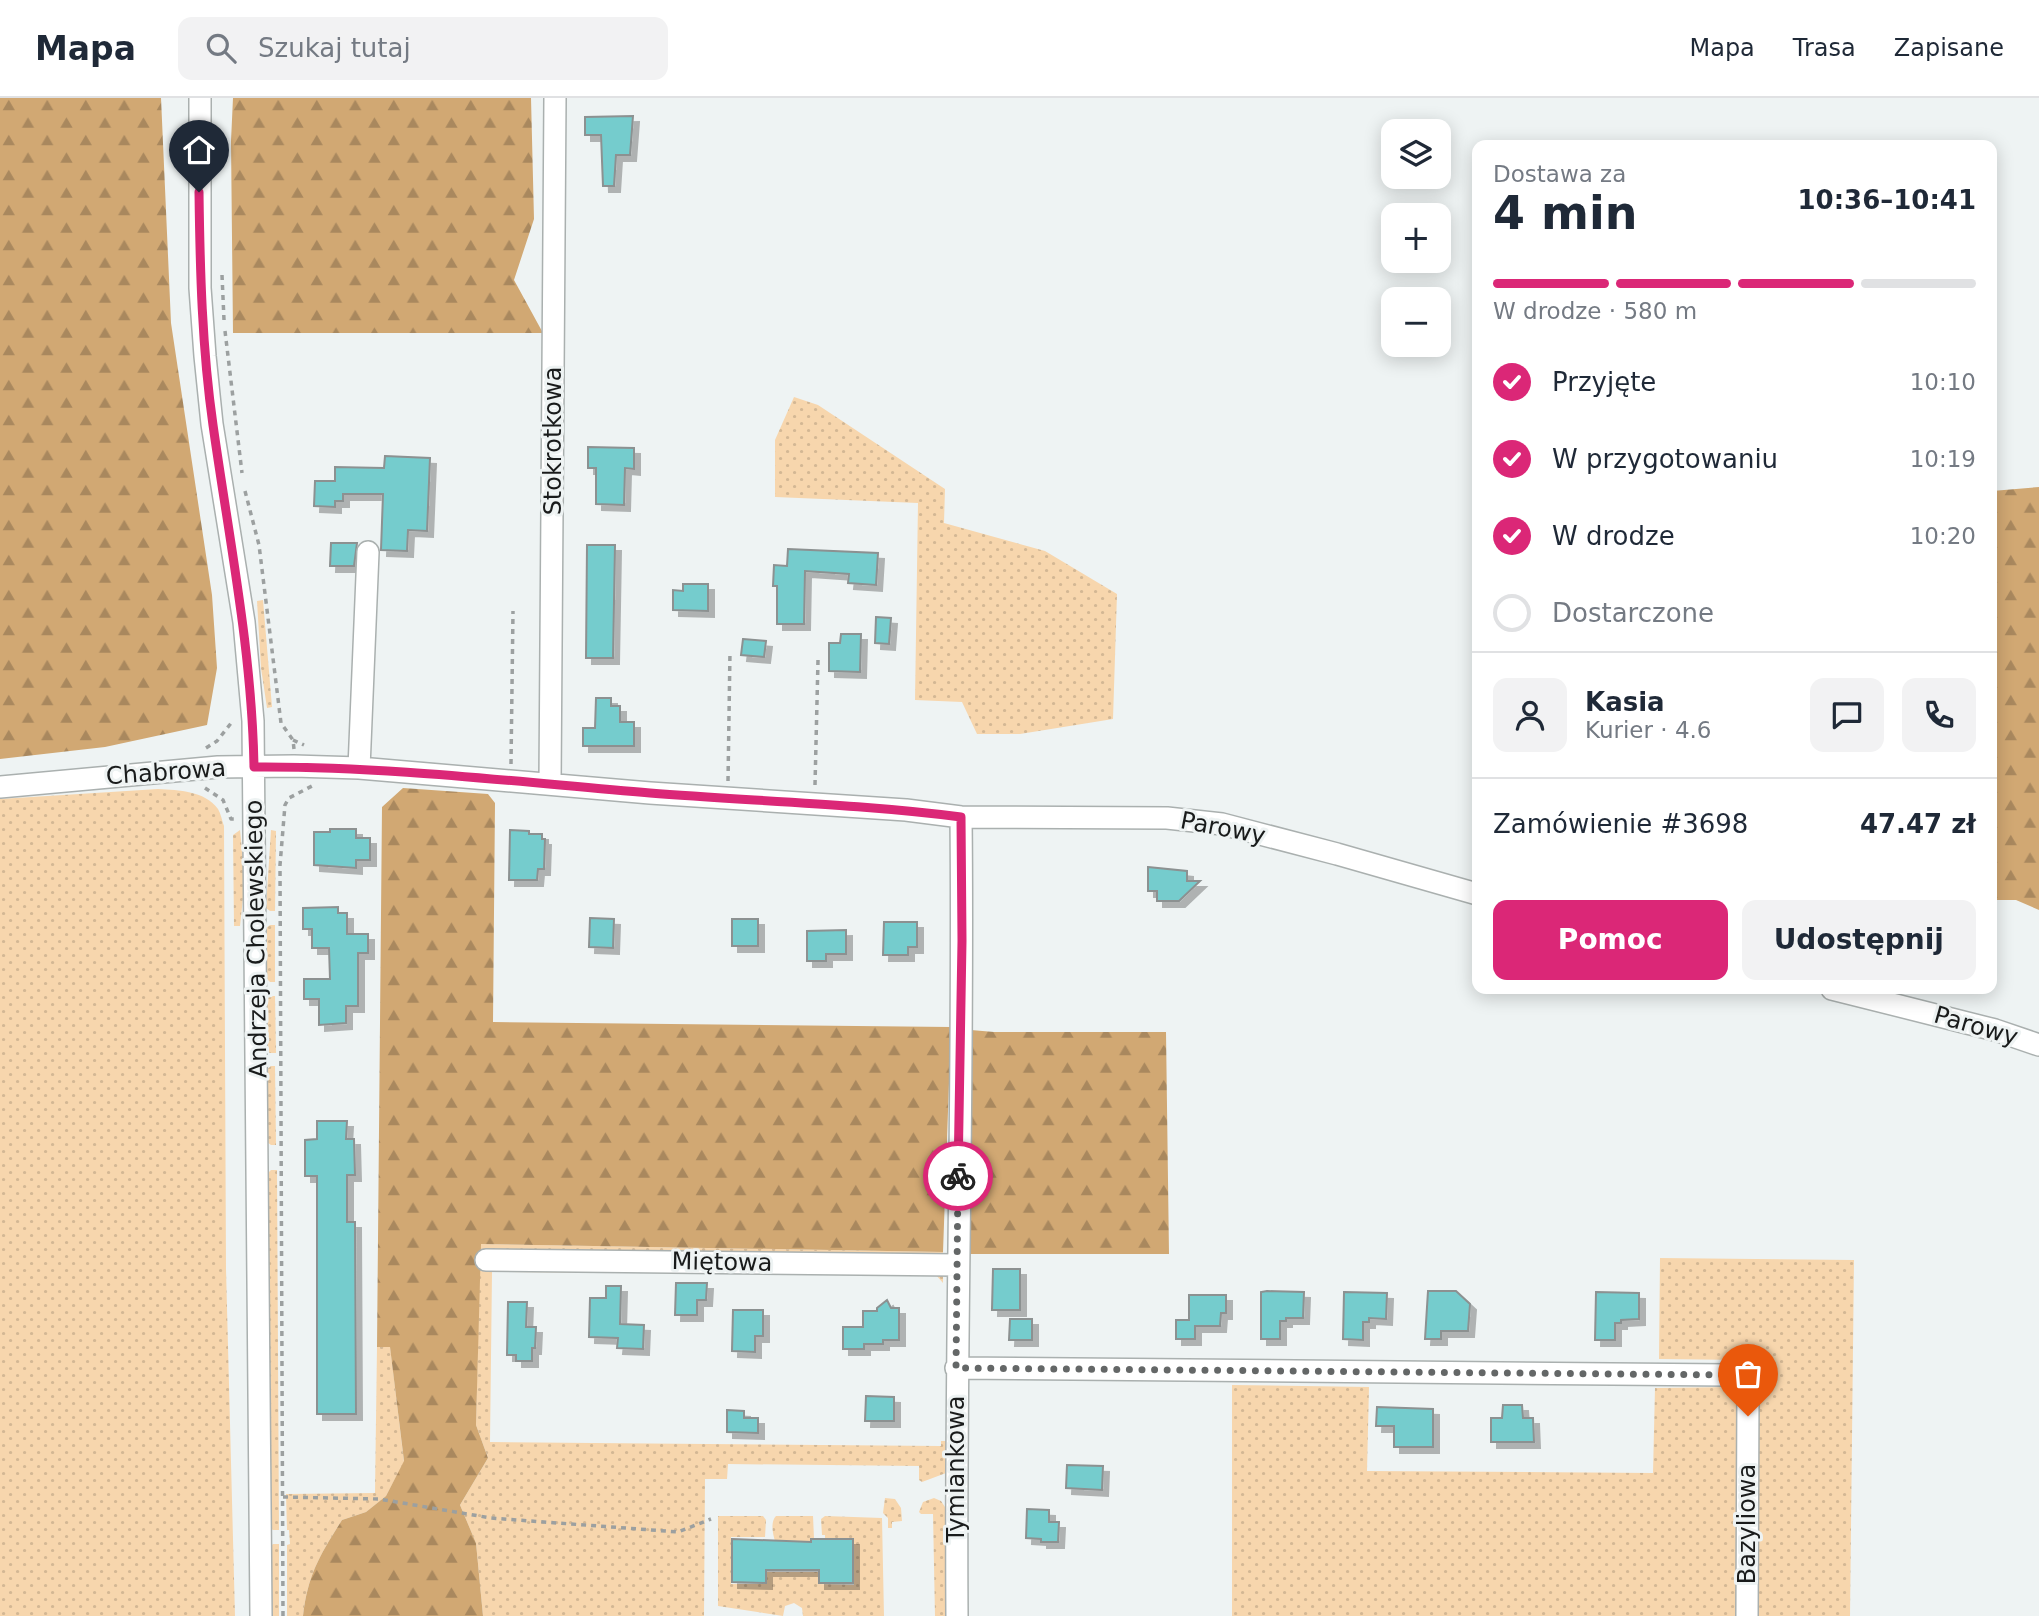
<!DOCTYPE html>
<html lang="pl">
<meta charset="utf-8">
<style>
body{margin:0;font-family:"DejaVu Sans",sans-serif;background:#f2f2f3;color:#1f2937;height:100vh;display:flex;flex-direction:column;font-size:26px;white-space:nowrap}
*{box-sizing:border-box;margin:0}
p{font-size:23px;color:#747a83}
.icon{flex:none;width:38px;height:38px;fill:none;stroke:currentColor;stroke-width:2;stroke-linecap:round;stroke-linejoin:round}
.map{position:relative;flex:1;overflow:hidden}
.sheet{position:absolute;left:1472px;top:42px;width:525px;height:854px;display:flex;flex-direction:column;background:#fff;border-radius:14px;box-shadow:0 4px 18px #0003}
.sheet>*{flex:none}
.controls{position:absolute;left:1381px;top:21px;display:grid;gap:14px}
.controls a{display:grid;place-items:center;width:70px;height:70px;border-radius:14px;background:#fff;box-shadow:0 4px 18px #0003;font-size:35px}
.pin{position:absolute;display:grid;place-items:center;width:60px;height:60px;color:#fff;margin:-72px -30px;border-radius:50% 50% 50% 0;rotate:-45deg;box-shadow:0 0 7px #0007}
.pin .icon{rotate:45deg}
.courier{position:absolute;display:grid;place-items:center;width:70px;height:70px;margin:-35px;border:5px solid #db2777;border-radius:50%;background:#fff;color:#222;box-shadow:0 2px 9px #0007}
.overview em{font-style:normal;font-weight:700}
.overview div{display:flex;flex-direction:column-reverse}
.overview{display:flex;align-items:center;justify-content:space-between;height:119px;padding:0 21px}
h1{font-size:46px;font-weight:700;line-height:52px}
.bar{display:grid;grid-template-columns:repeat(4,1fr);gap:10px 7px;align-content:center;height:84px;padding:0 21px}
.bar i{height:9px;border-radius:5px;background:#e0e1e3}
.bar .on{background:#db2777}
.bar p{grid-column:span 4}
.line{display:flex;align-items:center;gap:18px;padding:0 21px;border-top:2px solid #e0e1e3}
.line div{flex:1}
.round{display:grid;place-items:center;flex:none;width:74px;height:74px;border-radius:14px;background:#f2f2f3}
ol{padding:0 21px;list-style:none}
li{display:flex;align-items:center;gap:21px;height:77px}
li p{margin-inline-start:auto}
li .icon{padding:7px;border-radius:50%;background:#db2777;color:#fff;stroke-width:4}
li:last-child{color:#747a83}
li i{width:38px;height:38px;border:4px solid #e0e1e3;border-radius:50%}
.button{display:flex;gap:14px;margin-top:auto;padding:14px 21px}
.button a{flex:1;height:80px;border-radius:14px;background:#db2777;color:#fff;font-size:28px;font-weight:700;line-height:80px;text-align:center}
.button a+a{background:#f2f2f3;color:#1f2937}
header{display:flex;align-items:center;gap:42px;box-sizing:border-box;height:98px;padding:0 35px;background:#fff;border-bottom:2px solid #e0e1e3}
header strong{font-size:33px}
nav{display:flex;gap:38px;margin-inline-start:auto;font-size:24px}
.search{width:490px;height:63px;background:#f2f2f3;display:flex;align-items:center;gap:18px;box-sizing:border-box;padding:0 24px;border-radius:14px;color:#747a83;font-size:26px}
.map>svg:first-child{display:block}
.grass{fill:url(#grass-dots)}
.forest{fill:url(#forest-firs)}
.building{fill:#75cccd;stroke:#8c9191;stroke-width:2;filter:url(#shadow)}
.lines{fill:none;stroke-linecap:round;stroke-linejoin:round}
.minor-casing{stroke:#aab0af;stroke-width:24}
.path{stroke:#9ca0a0;stroke-width:3.5;stroke-dasharray:5 5;stroke-linecap:butt}
.minor{stroke:#fff;stroke-width:21}
.done{stroke:#646767;stroke-width:7;stroke-dasharray:0 12.6}
.route{stroke:#db2777;stroke-width:9}
.labels{text-anchor:middle;dominant-baseline:central;stroke-width:6;stroke-linejoin:round;paint-order:stroke}
.street-label{font-size:24px;fill:#191b1b;stroke:#eef3f3}
</style>
<header>
<strong>Mapa</strong>
<div class="search"><svg class="icon" aria-label="search" viewBox="0 0 24 24"><circle cx="10" cy="10" r="6"/><path d="M15 15l6 6"/></svg>Szukaj tutaj</div>
<nav><a>Mapa</a><a>Trasa</a><a>Zapisane</a></nav>
</header>
<div class="map">
<svg width="2039" height="1518" viewBox="0 0 2039 1518">
<defs>
<pattern id="grass-dots" width="8" height="8" patternUnits="userSpaceOnUse" patternTransform="scale(1.75)"><rect width="8" height="8" fill="#f7d6ad"/><path d="M2 2h.1M6 6h.1" fill="none" stroke="#d3b794" stroke-width="1.8" stroke-linecap="round"/></pattern>
<pattern id="forest-firs" width="22" height="20" patternUnits="userSpaceOnUse" patternTransform="scale(1.75)"><rect width="22" height="20" fill="#d1a873"/><path d="M5 1l3.5 6h-7zM16 11l3.5 6h-7z" fill="#a9885e"/></pattern>
<filter id="shadow"><feDropShadow dx="6" dy="6" stdDeviation="0" flood-color="#0004"/></filter>
</defs>
<rect width="100%" height="100%" fill="#eef3f3"/>
<!-- grass -->
<path class="grass" d="M794 299 818 307 945 391 944 425 1045 453 1117 496 1113 621 1020 636H977L962 604 915 602 918 405 775 399V342Z
M263 502 272 609 267 610 261 570 257 503Z
M158 691C179 692 205 693 218 711 221 716 222 723 224 728L226 1171 235 1518H0V701Z
M240 732 245 781 240 828H234L233 737Z
M271 732 276 733 275 813H270L266 810Z
M270 827H275V884H270L266 880 265 831Z
M270 898H275L276 955H270L266 952V902Z
M271 968H275L276 1047H271L267 1044 266 972Z
M271 1072H277L279 1432H273L269 1429 267 1076Z
M480 1146 943 1154V1185L936 1177 492 1174 490 1344 941 1348V1343H947L946 1375 922 1384 919 1382V1368L728 1366 727 1381H705L704 1518H483L476 1445 460 1407 488 1360 476 1327Z
M1660 1160 1854 1162 1850 1518H1753L1757 1285 1743 1262 1659 1261Z
M390 1248 404 1364 386 1398 366 1414 342 1422C320 1457 308 1476 303 1518H287V1447L290 1446 289 1432H287L286 1396 375 1395 377 1249Z
M1232 1287 1369 1289 1367 1373 1653 1375 1655 1290 1733 1289 1743 1301 1738 1518H1232Z
M885 1400 895 1401 901 1410 902 1423 892 1424V1430H888V1420L883 1415Z
M934 1400 941 1403 947 1412 949 1518H935L933 1416H921L919 1414 923 1404Z
M718 1418H763L766 1422 765 1439H731V1486H767V1474H818V1486L854 1487V1440H825V1437H822L821 1421 825 1418 882 1420 884 1518H803L802 1510 794 1505 785 1508 783 1518 718 1508Z
M776 1418H813L814 1440H810V1443H775C773 1437 770 1424 776 1418Z
M273 1446H279V1518H270V1449Z"/>
<!-- forest -->
<path class="forest" d="M0 0H161L171 225 212 497 217 570 207 627 105 649 0 661Z
M233 0H531L534 121 514 182 543 235H233L231 43Z
M2039 389V812L2016 802H1992V393Z
M403 690 488 696 495 705 493 924 951 929 943 1154 481 1146 476 1327 488 1360 460 1407 476 1445 483 1518H303C308 1476 320 1457 342 1422L366 1414 386 1398 404 1363 390 1249H377L382 709Z
M971 932 994 934H1166L1169 1156H970Z"/>
<!-- building -->
<path class="building" d="M633 18 630 57H616L614 88H603L601 37H585V19Z
M588 349 634 350V371L625 370 624 407 596 406V370H588Z
M385 358 430 360 427 433 408 432 407 453 381 452 383 396H343V403H335V409L314 408 315 383H335V369L384 370Z
M331 445H357L354 468H330Z
M587 447H615L613 560H586Z
M788 451 878 455 876 487 848 485 849 476 805 473 804 526H777V488H773L774 467 787 468Z
M683 486H708V513L673 512V492L683 493Z
M876 519 891 520 889 546 875 545Z
M841 536H861L860 574 829 573V545H840Z
M743 541 766 543 764 559 741 557Z
M596 600H611V608H620V624H634V648H583V630H595Z
M330 731H356V740H370V762H356V770L314 767V734H330Z
M510 732 529 733V736H542V741H545L544 771H538L537 782H509Z
M1148 769 1187 773V783H1200L1179 803H1157V793H1148Z
M338 809V815H347V836H368V855H358V908H346V925L319 927V901H304V881H330L329 850H312V831H303V810Z
M590 820 614 821 613 850 589 849Z
M732 821H758V848H732Z
M884 824H917V849H908V857H883Z
M846 832V856H826V863H807V833Z
M317 1023H347L346 1041H354L355 1077H347V1124H355L356 1316H317V1078H305V1042L317 1041Z
M993 1171H1020V1212H992Z
M676 1185H707L706 1202H697V1217H675Z
M606 1188H621L620 1226 644 1227 643 1251 617 1250 618 1240 589 1239 590 1200H606Z
M1267 1193 1304 1194 1303 1220H1286V1223H1280V1241H1261V1194Z
M1428 1193H1456L1470 1206 1468 1233H1441V1241H1425Z
M1344 1194 1387 1195 1386 1221 1369 1220V1224H1363V1242L1343 1241Z
M1596 1194 1639 1195V1221L1621 1222V1225H1615V1242H1595Z
M1189 1197H1226V1215H1221L1220 1228H1195V1241H1176V1222H1189Z
M887 1202 891 1210H899V1242H883V1246H864V1251H843V1229H863V1213H877V1210Z
M508 1204H527L526 1229H536L535 1250H532V1263H516V1257H507Z
M733 1212H763V1238H755V1254L732 1253Z
M1010 1221H1032V1242H1009Z
M866 1298 894 1299V1323H865Z
M1503 1307H1522L1523 1320H1533L1534 1344H1491V1320H1502Z
M1377 1309 1433 1311V1349H1394V1328H1376Z
M727 1312 744 1313V1320H758V1335L727 1334Z
M1067 1367 1103 1368 1102 1392 1066 1390Z
M1027 1411 1049 1412V1424H1059L1058 1444H1041V1441L1026 1440Z
M732 1441 811 1444V1441H853V1485H819V1472H766V1485L732 1484Z"/>
<g class="lines">
<defs>
<path id="minor" d="M200 0V190L205 258 212 326 244 524 253 623 261 1518
M359 670 368 454
M550 685 555 0
M0 689 218 669 294 668 359 670 650 695 906 712 961 719 1167 720 1222 726 1337 756 1477 796
M1832 891 1995 932 2039 947
M486 1162 957 1167
M956 1270 1729 1277 1740 1281 1748 1293 1747 1518
M957 1518C955 1252 964 986 961 719"/>
</defs>
<!-- minor casing -->
<use href="#minor" class="minor-casing"/>
<!-- path -->
<path class="path" d="M222 177 224 222
M225 233 242 375
M245 393 259 447 281 625 293 642 294 651
M293 642 304 647
M206 650 217 643 232 624
M511 666 513 513
M728 683 730 553
M815 687 818 562
M205 690 223 702 231 721H234
M283 1399 379 1401 491 1420 678 1434 711 1421
M283 1518 280 767 285 707 289 700 312 688"/>
<!-- minor -->
<use href="#minor" class="minor"/>
</g>
<g class="lines">
<!-- done -->
<path class="done" d="M958 1078 956 1270 1728 1277C1751 1285 1748 1297 1748 1318"/>
<!-- route -->
<path class="route" d="M199 94C200 172 202 250 213 327 229 441 252 553 254 669 386 668 518 684 650 695 753 703 858 706 961 719L962 843 958 1078"/>
</g>
<g class="labels">
<!-- street labels -->
<g class="street-label">
<text transform="translate(553 343) rotate(-90)">Stokrotkowa</text>
<text transform="translate(166 674) rotate(-4)">Chabrowa</text>
<text transform="translate(1223 730) rotate(11)">Parowy</text>
<text transform="translate(256 841) rotate(-91)">Andrzeja Cholewskiego</text>
<text transform="translate(1976 928) rotate(16)">Parowy</text>
<text transform="translate(722 1164) rotate(1)">Miętowa</text>
<text transform="translate(956 1371) rotate(-90)">Tymiankowa</text>
<text transform="translate(1747 1426) rotate(-90)">Bazyliowa</text>
</g>
</g>
</svg>
<div class="controls">
<a><svg class="icon" aria-label="layers" viewBox="0 0 24 24"><path d="M12 4l9 5-9 5-9-5zM3 14l9 5 9-5"/></svg></a>
<a>+</a>
<a>−</a>
</div>
<div class="pin" style="left:1748px;top:1318px;background:#ea580c"><svg class="icon" aria-label="bag" viewBox="0 0 24 24"><path d="M5 8h14l-1 12H6zM9 8a3 3 0 0 1 6 0"/></svg></div>
<div class="pin" style="left:199px;top:94px;background:#1f2937"><svg class="icon" aria-label="home" viewBox="0 0 24 24"><path d="M3 11l9-7 9 7M6 9v11h12V9"/></svg></div>
<div class="courier" style="left:958px;top:1078px"><svg class="icon" aria-label="bike" viewBox="0 0 24 24"><circle cx="6" cy="16" r="4"/><circle cx="18" cy="16" r="4"/><path d="M6 16l4-8h5l3 8M10 8l3 8H6M13 5h3"/></svg></div>
<section class="sheet">
<div class="overview"><div><h1>4 min</h1><p>Dostawa za</p></div><em>10:36–10:41</em></div>
<div class="bar"><i class="on"></i><i class="on"></i><i class="on"></i><i></i><p>W drodze · 580 m</p></div>
<ol>
<li><svg class="icon" aria-label="check" viewBox="0 0 24 24"><path d="M5 12l5 5 9-10"/></svg>Przyjęte<p>10:10</p></li>
<li><svg class="icon" aria-label="check" viewBox="0 0 24 24"><path d="M5 12l5 5 9-10"/></svg>W przygotowaniu<p>10:19</p></li>
<li><svg class="icon" aria-label="check" viewBox="0 0 24 24"><path d="M5 12l5 5 9-10"/></svg>W drodze<p>10:20</p></li>
<li><i></i>Dostarczone</li>
</ol>
<div class="line" style="height:126px"><a class="round"><svg class="icon" aria-label="person" viewBox="0 0 24 24"><circle cx="12" cy="8" r="4"/><path d="M4 21q1-7 8-7t8 7"/></svg></a><div><b>Kasia</b><p>Kurier · 4.6</p></div><a class="round"><svg class="icon" aria-label="chat" viewBox="0 0 24 24"><path d="M4 5h16v11H9l-5 4z"/></svg></a><a class="round"><svg class="icon" aria-label="phone" viewBox="0 0 24 24"><path d="M5 4h4l2 5-3 2q2 4 5 5l2-3 5 2v4C11 20 4 13 5 4z"/></svg></a></div>
<div class="line" style="height:91px"><div>Zamówienie #3698</div><b>47.47 zł</b></div>
<div class="button"><a>Pomoc</a><a>Udostępnij</a></div>
</section>
</div>
